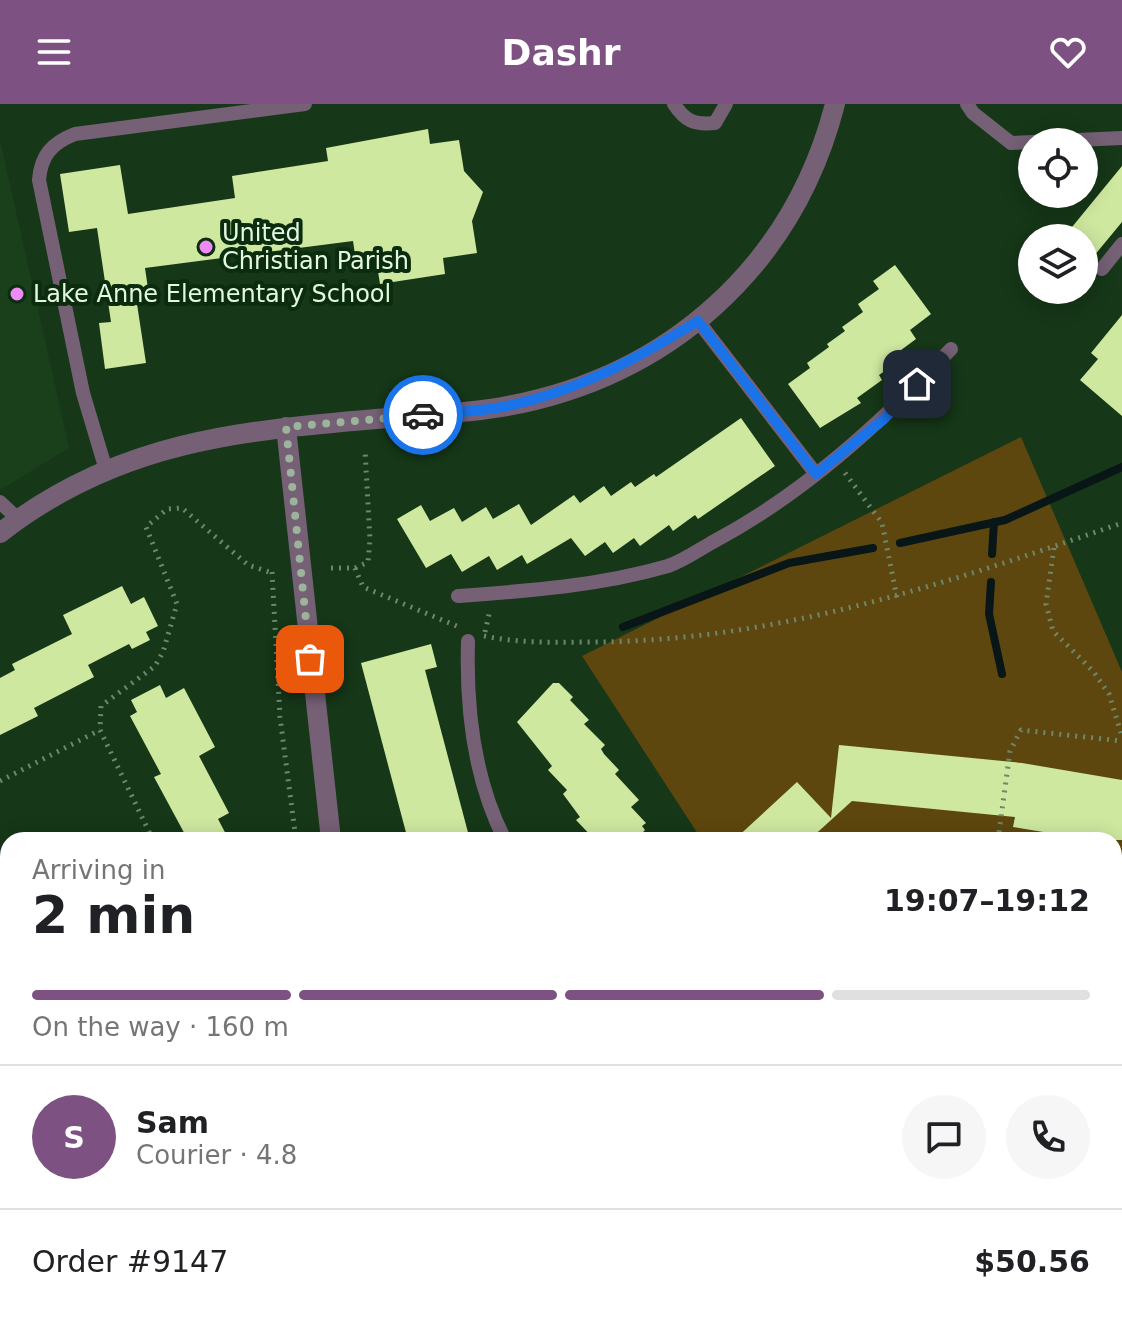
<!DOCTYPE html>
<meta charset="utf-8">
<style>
body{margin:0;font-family:"DejaVu Sans",sans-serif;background:#f6f6f6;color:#202124;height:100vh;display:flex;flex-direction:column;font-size:30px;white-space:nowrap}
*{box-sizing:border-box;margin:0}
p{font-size:26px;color:#757577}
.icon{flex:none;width:44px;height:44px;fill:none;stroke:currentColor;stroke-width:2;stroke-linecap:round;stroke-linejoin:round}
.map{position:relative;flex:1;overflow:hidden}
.sheet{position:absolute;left:0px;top:728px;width:1122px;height:496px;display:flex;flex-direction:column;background:#fff;border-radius:24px 24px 0 0;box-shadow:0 4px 20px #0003}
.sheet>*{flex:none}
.tools{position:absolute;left:1018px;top:24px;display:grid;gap:16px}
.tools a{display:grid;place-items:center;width:80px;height:80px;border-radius:50%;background:#fff;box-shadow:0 4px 20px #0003;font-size:40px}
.pin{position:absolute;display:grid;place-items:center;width:68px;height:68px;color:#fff;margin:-34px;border-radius:16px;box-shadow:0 4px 12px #0006}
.courier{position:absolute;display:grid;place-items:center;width:80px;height:80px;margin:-40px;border:6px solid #1a73e8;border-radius:50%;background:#fff;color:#222;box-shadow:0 2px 10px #0007}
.headline em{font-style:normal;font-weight:800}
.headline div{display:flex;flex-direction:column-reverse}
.headline{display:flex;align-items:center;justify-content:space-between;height:136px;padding:0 32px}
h1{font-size:52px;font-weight:800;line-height:60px}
.bar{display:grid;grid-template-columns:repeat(4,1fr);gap:12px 8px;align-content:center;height:96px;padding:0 32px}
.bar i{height:10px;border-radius:6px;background:#e0e0e0}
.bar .on{background:#7d5182}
.bar p{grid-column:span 4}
.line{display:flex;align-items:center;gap:20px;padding:0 32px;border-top:2px solid #e0e0e0}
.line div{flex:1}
.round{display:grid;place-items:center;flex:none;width:84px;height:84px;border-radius:42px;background:#f6f6f6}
header{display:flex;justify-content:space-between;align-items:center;height:104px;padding:0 32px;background:#7d5182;color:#fff;font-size:36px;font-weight:800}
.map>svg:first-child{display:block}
.built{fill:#19401b}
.green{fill:#5e470e}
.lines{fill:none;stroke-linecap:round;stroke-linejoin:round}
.stream{stroke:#081617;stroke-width:8}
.building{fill:#cee8a0}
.path{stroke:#6d886d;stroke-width:5;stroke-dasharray:2 6;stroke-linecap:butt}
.service{stroke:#756076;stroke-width:14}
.tertiary{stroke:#756076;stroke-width:20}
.done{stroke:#9cb49c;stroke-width:8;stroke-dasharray:0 14.4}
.route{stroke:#1a73e8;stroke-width:10}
.poi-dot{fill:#ef8bf6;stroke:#0b2d0e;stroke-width:3}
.labels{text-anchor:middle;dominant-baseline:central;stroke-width:8;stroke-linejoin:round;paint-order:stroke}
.poi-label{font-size:24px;fill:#e4f7e3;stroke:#0b2d0e;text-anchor:start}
</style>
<header><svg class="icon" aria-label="menu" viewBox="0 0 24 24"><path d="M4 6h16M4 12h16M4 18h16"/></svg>Dashr<svg class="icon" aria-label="heart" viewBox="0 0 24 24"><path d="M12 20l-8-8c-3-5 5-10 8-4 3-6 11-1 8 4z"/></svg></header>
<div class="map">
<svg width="1122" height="1224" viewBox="0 0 1122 1224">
<rect width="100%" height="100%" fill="#163718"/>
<!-- built -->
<path class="built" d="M0 36 69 344 0 386Z"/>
<!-- green -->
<path class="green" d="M1021 333 1122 568V1224H1015L916 1216H1114V736H702L582 552Z
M0 1215 8 1216H632L630 1224H0Z"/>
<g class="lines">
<!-- stream -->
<path class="stream" d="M900 439 1005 416 1122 363
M992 450 994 418
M991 478 989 510 1002 570
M623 523 789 459 873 444"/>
</g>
<!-- building -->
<path class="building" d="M428 25 430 40 459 36 464 67 483 88 472 117 477 149 443 154 445 170 380 180 377 161 357 164 353 137 145 164 150 198 137 200 146 259 105 265 99 219 111 218 97 124 69 128 60 70 120 61 128 110 235 94 232 72 328 57 326 44Z
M1122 62V118L1084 164V134H1063Z
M895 161 931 210 910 226 916 235 893 252 898 258 879 271 882 276 857 294 861 299 820 324 788 280 810 264 807 259 829 243 827 240 845 227 842 223 863 208 858 200 879 185 873 177Z
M1122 211V312L1080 276 1098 255 1091 249Z
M741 314 775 362 698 415 695 411 673 427 669 421 640 442 634 434 613 449 605 438 585 452 571 434 527 460 522 451 497 466 489 452 462 468 451 450 426 464 397 415 421 401 430 417 454 404 462 418 486 403 493 415 519 400 531 421 574 391 580 399 604 382 611 392 631 378 635 383 654 370 656 373Z
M122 482 131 500 144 493 158 522 146 528 150 536 132 545 129 540 88 561 94 573 34 604 38 612 0 631V574L15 566 12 560 72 530 63 511Z
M431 540 437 563 425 566 470 736H408L361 559Z
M553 579H559L573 593 570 596 589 616 584 620 605 641 601 645 604 650 619 666 615 670 639 696 631 703 646 719 642 722 645 726 635 736H595L576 716 580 713 563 690 567 686 548 666 552 662 517 618Z
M160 581 166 594 184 584 215 643 199 652 229 709 218 715 229 736H188L154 673 161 670 130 612 137 608 131 596Z
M839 641 1022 659 1122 676V736H1092L1013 723 1015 713 852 697 809 736H734L797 678 831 714Z"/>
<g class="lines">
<!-- path -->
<path class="path" d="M845 369 882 419 897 494
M1054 444 1046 500 1053 527 1093 567 1109 590 1122 632
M331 464H355L363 483 459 523
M355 464 368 458 370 436 365 346
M272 468 280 613 296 736
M485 528 490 506
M484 532C522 540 560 538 598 538 781 536 951 478 1122 419
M0 677 100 626
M153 736 100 626 101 602 155 562 163 548 177 500 146 423 167 405 182 404 248 461 269 468
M998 736 1010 647 1021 626 1122 637
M0 977 8 992
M0 1192H8
M495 1216 496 1224
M694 1216 714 1224
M75 1224 78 1216
M220 1224 222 1216"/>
<!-- service -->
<path class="service" d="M674 0C685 17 694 21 715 19L726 0
M967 0 973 9 1011 39 1122 34
M1102 165 1122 140
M698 217 816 370
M106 366 83 289 39 76C41 51 52 39 75 30L305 0
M0 398 18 415
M458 492C528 487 599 482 668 462 683 457 697 447 711 439 802 391 880 320 951 245
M468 537C466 603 474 676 505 736
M1114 800 1122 803
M0 907 8 921
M1114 1176 1122 1177"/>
<!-- tertiary -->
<path class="tertiary" d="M286 323 331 736
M0 429C123 333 251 326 399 313 433 310 468 309 502 303 668 274 793 163 835 0
M788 1216 825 1224"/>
</g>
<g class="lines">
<!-- done -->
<path class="done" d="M310 555 286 323 423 311"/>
<!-- route -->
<path class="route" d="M423 311C449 308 477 308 502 303 575 289 636 255 698 217L816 370 884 315 917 280"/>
</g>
<!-- markers -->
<g class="poi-dot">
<circle cx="206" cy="143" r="8"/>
<circle cx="17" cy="190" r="8"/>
</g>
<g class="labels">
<!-- poi labels -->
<g class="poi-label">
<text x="222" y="129">United<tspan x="222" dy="28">Christian Parish</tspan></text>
<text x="33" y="190">Lake Anne Elementary School</text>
</g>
</g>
</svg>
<div class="tools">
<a><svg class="icon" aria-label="locate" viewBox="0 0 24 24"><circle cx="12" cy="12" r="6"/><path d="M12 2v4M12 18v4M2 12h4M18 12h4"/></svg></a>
<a><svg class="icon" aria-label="layers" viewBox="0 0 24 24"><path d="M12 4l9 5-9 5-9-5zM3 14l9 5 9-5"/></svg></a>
</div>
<div class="pin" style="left:310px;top:555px;background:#ea580c"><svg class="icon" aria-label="bag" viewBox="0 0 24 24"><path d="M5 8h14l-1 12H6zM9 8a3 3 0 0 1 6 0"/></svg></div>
<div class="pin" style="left:917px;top:280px;background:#1f2937"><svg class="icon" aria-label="home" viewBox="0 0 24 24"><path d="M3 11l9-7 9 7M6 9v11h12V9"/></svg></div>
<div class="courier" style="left:423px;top:311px"><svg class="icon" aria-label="car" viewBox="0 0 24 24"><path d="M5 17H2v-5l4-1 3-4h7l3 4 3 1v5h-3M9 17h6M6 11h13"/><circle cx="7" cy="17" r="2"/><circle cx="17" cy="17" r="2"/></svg></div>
<section class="sheet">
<div class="headline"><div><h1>2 min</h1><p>Arriving in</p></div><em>19:07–19:12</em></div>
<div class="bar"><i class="on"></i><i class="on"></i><i class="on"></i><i></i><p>On the way · 160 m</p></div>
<div class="line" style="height:144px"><b class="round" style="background:#7d5182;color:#fff">S</b><div><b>Sam</b><p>Courier · 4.8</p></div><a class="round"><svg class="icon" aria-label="chat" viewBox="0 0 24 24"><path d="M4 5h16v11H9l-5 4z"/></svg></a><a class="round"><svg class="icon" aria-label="phone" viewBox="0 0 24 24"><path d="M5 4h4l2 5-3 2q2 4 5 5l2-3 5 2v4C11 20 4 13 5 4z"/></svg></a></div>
<div class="line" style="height:104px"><div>Order #9147</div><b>$50.56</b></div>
</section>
</div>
